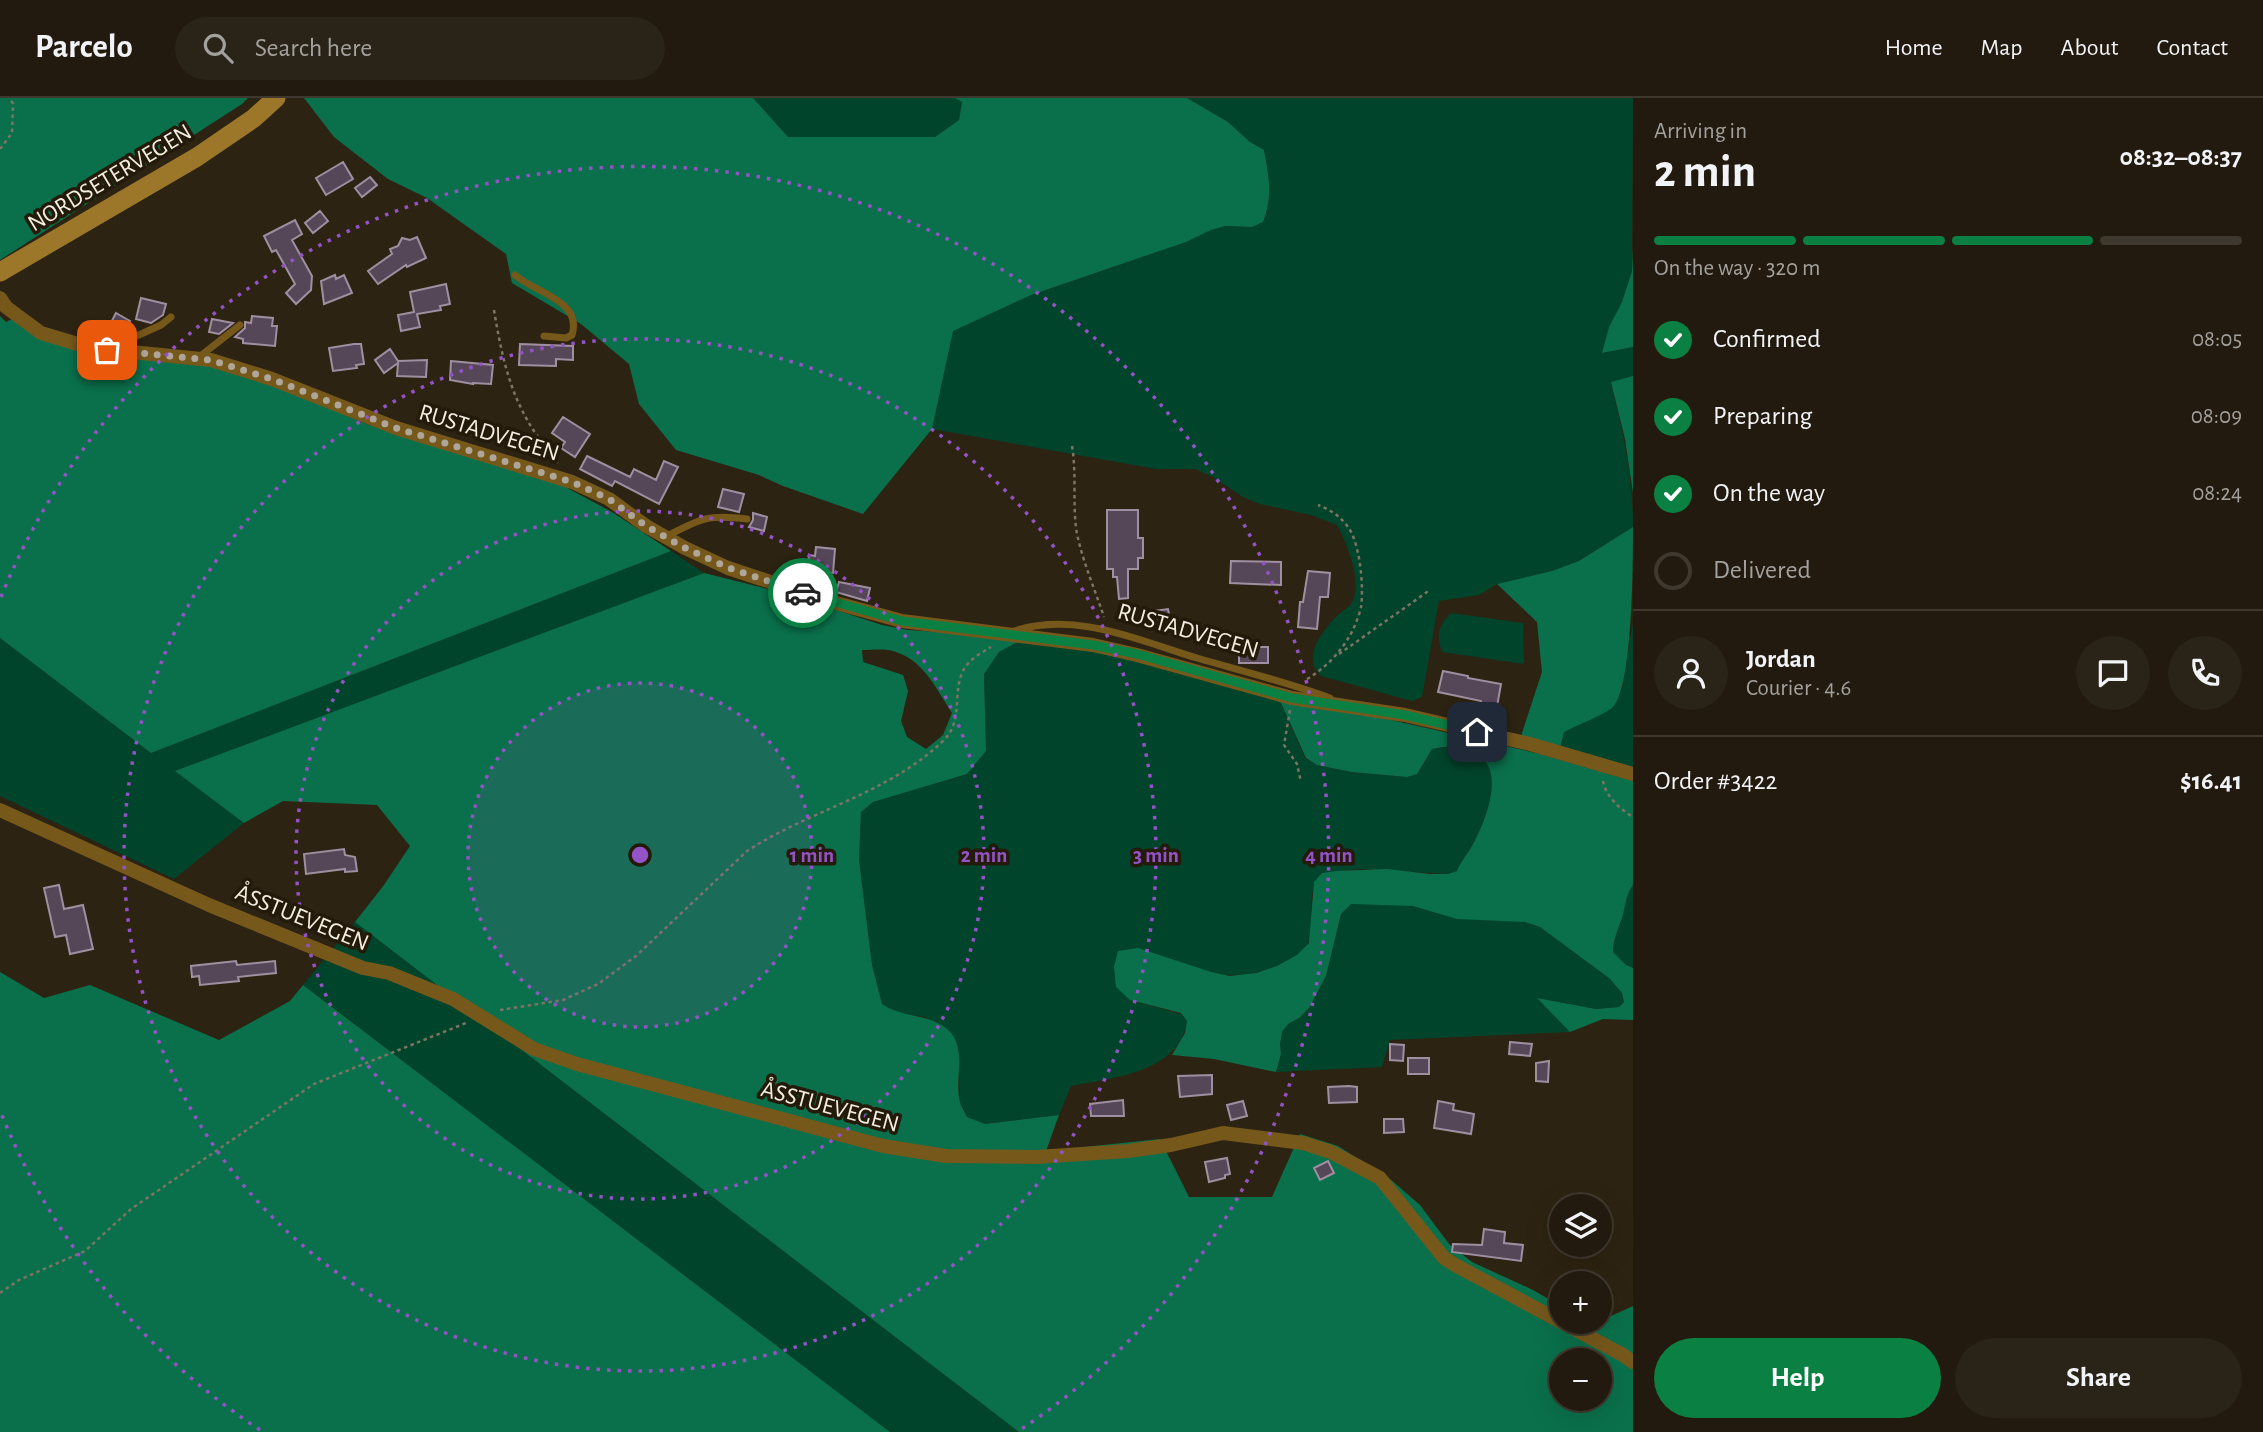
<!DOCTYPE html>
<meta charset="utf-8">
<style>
body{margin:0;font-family:"Alegreya Sans",sans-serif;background:#2a2317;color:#f1f3f6;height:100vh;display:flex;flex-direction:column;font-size:26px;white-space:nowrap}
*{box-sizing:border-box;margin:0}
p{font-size:23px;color:#a2a19e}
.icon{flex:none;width:38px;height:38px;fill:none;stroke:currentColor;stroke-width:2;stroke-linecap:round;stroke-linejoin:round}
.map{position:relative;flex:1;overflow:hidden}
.details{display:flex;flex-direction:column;background:#221a0e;width:630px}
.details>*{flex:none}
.controls{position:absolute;left:1549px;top:1096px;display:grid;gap:14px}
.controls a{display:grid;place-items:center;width:63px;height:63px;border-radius:50%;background:#221a0e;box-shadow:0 7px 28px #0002,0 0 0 2px #3f382e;font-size:35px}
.pin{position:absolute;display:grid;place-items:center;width:60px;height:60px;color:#fff;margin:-30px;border-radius:14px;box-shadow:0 4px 10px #0006}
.courier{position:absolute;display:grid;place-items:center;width:70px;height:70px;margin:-35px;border:5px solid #0b8043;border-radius:50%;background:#fff;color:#222;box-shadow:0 2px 9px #0007}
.headline em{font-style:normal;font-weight:700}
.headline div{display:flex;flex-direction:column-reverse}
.headline{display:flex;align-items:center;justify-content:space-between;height:119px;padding:0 21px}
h1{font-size:46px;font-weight:700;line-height:52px}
.bar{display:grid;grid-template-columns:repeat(4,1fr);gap:10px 7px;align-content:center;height:84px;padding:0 21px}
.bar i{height:9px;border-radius:5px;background:#3f382e}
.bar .on{background:#0b8043}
.bar p{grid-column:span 4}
.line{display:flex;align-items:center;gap:18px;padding:0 21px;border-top:2px solid #3f382e}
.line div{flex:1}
.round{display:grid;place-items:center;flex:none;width:74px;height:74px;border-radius:37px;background:#2a2317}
ol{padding:0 21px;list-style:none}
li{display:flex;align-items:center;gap:21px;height:77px}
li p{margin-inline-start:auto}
li .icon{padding:7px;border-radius:50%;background:#0b8043;color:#fff;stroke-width:4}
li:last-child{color:#a2a19e}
li i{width:38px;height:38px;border:4px solid #3f382e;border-radius:50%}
.button{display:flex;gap:14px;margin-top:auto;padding:14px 21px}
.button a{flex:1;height:80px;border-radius:42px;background:#0b8043;color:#fff;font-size:28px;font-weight:700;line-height:80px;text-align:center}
.button a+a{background:#2a2317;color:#f1f3f6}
header{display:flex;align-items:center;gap:42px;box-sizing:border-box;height:98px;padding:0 35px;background:#221a0e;border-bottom:2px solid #3f382e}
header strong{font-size:33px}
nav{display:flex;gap:38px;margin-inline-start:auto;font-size:24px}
.search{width:490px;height:63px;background:#2a2317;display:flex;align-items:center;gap:18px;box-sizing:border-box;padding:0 24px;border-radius:38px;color:#a2a19e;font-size:26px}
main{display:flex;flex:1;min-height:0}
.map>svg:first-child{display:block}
.green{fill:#00442b}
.forest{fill:#0a704b;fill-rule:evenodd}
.building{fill:#564758;stroke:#9f8fa1;stroke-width:2}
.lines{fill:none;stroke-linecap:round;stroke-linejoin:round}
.path{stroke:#7c7465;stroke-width:2.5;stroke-dasharray:3.5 3.5;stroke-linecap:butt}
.lane{stroke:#76581b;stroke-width:7}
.street{stroke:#76581b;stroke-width:14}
.secondary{stroke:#9c772a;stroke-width:19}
.done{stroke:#aea699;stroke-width:7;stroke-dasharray:0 12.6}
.route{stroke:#0b8043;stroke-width:9}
.ring{fill:none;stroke:#9353c6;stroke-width:3.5;stroke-dasharray:3.5 7}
.labels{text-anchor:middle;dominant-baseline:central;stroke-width:7;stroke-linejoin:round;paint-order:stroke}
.street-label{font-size:24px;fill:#f3ede2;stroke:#231a09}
.centre{fill:#9353c6;stroke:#231a09;stroke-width:3.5}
.ring-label{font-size:21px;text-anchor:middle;font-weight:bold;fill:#9353c6;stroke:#231a09;stroke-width:7;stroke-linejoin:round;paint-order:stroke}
</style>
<header>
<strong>Parcelo</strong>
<div class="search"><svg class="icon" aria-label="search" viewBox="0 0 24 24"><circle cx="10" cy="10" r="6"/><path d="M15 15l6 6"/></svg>Search here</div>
<nav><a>Home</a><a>Map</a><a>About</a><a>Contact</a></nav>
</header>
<main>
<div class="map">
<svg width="1633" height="1334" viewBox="0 0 1633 1334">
<rect width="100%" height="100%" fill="#2d2312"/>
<!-- green -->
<path class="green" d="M753 0H955L962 4 959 22 935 39H788Z
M1187 0H1633L1632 173 1622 204 1609 229 1603 255 1633 249V278L1611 285C1623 333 1633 379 1633 429L1579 463 1552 473 1497 486 1479 497 1439 503 1422 599 1412 603 1321 578C1300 560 1324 531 1338 517 1342 513 1348 510 1351 506 1364 485 1347 446 1337 427L1311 417 1260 406 1243 399 1213 379 1195 371H1156L932 331 952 233 1031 197 1186 144 1211 132 1225 128 1252 129 1263 124C1273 98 1269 79 1264 52L1250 44 1228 24Z
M671 453 704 475 176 673 244 725 174 781 0 698V540L151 655Z
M1451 515 1523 525 1524 566 1442 554C1436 537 1438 528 1451 515Z
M1633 525V671L1560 650 1564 634 1622 592Z
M1025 540 1101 542 1260 592 1281 605 1305 660 1317 667 1352 674 1407 679 1417 676 1432 651C1450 648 1463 648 1479 658 1505 674 1485 724 1474 744 1469 754 1461 762 1457 773L1448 776 1361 771 1322 775C1302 798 1318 831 1307 847 1293 867 1252 879 1228 877 1221 877 1214 874 1207 875 1181 882 1156 893 1130 902L1181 916 1187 923C1179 975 1112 980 1071 988L1059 1017 984 1026 967 1019 960 1004 958 949 925 919 894 914 882 906 872 867 859 762 861 714 873 704 967 676 986 653 984 576 999 554Z
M1633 787V870L1626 867 1613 855C1613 841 1618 832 1622 820 1626 808 1625 798 1633 787Z
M1366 805 1413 808 1434 813 1525 824 1540 829 1609 880 1622 895 1624 904 1619 909 1596 911 1538 900 1570 934 1390 942 1382 969 1276 974 1281 956 1280 946 1282 934 1288 926 1299 920 1309 910 1326 878 1341 816 1350 806Z
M355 824 1019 1334H890L303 887Z"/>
<!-- forest -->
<path class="forest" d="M0 0H248L242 6 0 162Z
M304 0H753L788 39H935L959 22 962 4 955 0H1187L1228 24 1250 44 1264 52C1269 79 1273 98 1263 124L1252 129 1225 128 1211 132 1186 144 1031 197 953 233 932 331 863 416 783 388 759 377 676 352 639 306 629 266 581 226 512 185 506 156 427 100 388 81 334 39Z
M1633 150V249L1602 255 1609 229 1622 204 1632 173Z
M22 216 73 251 212 267 253 278 369 327 558 385 612 414 671 453 151 655 0 540V218L6 224Z
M1633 278V395L1625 341 1611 284Z
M1633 429C1633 461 1633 589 1613 609 1604 617 1577 627 1564 634L1560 650 1521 638 1542 574 1537 524 1497 486 1552 473 1579 463Z
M704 475 784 495 882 527 908 532 1025 540 999 554 984 576 986 653 967 676 873 704 861 714 859 762 872 867 882 906C902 920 928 915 947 931 968 948 954 982 960 1004 961 1009 965 1014 967 1019L985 1026 1059 1017 1046 1053 1160 1041 1189 1099H1272L1300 1036 1338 1048 1390 1081 1420 1107 1449 1146 1472 1164 1533 1192 1561 1208V1223H1600L1633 1208V1334H1019L355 824 384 787 410 748 377 707 283 703 244 725 175 673ZM862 552C872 552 886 550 896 554 924 563 937 592 952 615L943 637 926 651 907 639 901 623 908 593 903 577 863 564ZM1561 1262H1600V1300H1561Z
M1260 592 1540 656 1633 683V787C1625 798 1626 808 1622 820 1618 832 1613 841 1613 854L1626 867 1633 870V922L1603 921 1570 934 1537 900 1596 911 1619 909 1624 904 1622 895 1609 880 1540 829 1525 824 1457 821 1413 808 1351 806 1341 816 1326 878 1309 910 1299 920 1288 926 1282 934 1280 946 1281 956 1276 974 1214 961 1172 957 1185 935 1187 923 1181 915 1130 902 1116 889 1114 869 1118 853 1138 850 1211 874 1230 878 1256 875 1277 868 1297 857 1309 845 1314 784 1322 775 1336 773 1387 771 1430 776H1448L1457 773C1461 762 1469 755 1474 744 1485 724 1505 674 1479 658 1461 648 1452 647 1432 651L1417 676 1407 679 1352 674 1317 667 1306 660 1281 605Z
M0 874 44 900 90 887 219 942 290 903 303 887 890 1334H0Z"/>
<!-- building -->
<path class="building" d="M343 64 353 81 326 97 316 80Z
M370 79 377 87 362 99 355 90Z
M320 113 328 123 313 135 305 125Z
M295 122 302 136 292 142 312 178 311 192 296 206 286 195 295 186 276 152 272 154 264 138Z
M417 139 426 160 407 169 406 167 378 186 368 173 392 156 390 151 398 148 402 140 410 142Z
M335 177 336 181 344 177 352 195 324 206 321 183Z
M446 186 450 206 440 208 441 212 417 216 420 229 401 233 398 217 414 214 410 194Z
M141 200 166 206 163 217 151 225 136 221Z
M116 215 130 223 119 239 107 232Z
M252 218 273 220 272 228H277L275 248 243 245V241L235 239 245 230V224L251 225Z
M212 221 233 225 219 236 209 234Z
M354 246H361L364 266 356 267 357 270 333 273 329 250Z
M520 246 573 248V262L556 261V268L519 267Z
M390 251 398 263 427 262 426 279 397 278 398 265 384 275 375 262Z
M451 263 493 267 491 286 473 285V286L450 282Z
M563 319 590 336 575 359 561 350 565 344 552 335Z
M587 358 630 379 634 371 656 382 664 363 678 369 659 406 615 383 612 388 580 371Z
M723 391 744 396 739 414 718 409Z
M1107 412H1138V440H1143V460H1138V471H1128V500L1119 501 1117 479H1113V471H1107Z
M753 415 767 419 764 433 749 429 753 422Z
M816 449 835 451 833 475 807 473 809 457 815 458Z
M1231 463 1281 464V487L1230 485Z
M1308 473 1330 475 1328 499H1320L1317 531 1298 529 1300 504H1303Z
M839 484 870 490 867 503 836 494Z
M1168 511 1171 528 1156 531 1153 513Z
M1239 549H1268V565H1239Z
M1443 573 1468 578V580L1501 586 1495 620 1479 616 1481 603 1438 594Z
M344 751 345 757 355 759 357 773 345 774V771L306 776 304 756Z
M59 787 64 811 83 807 93 851 70 856 66 837 55 839 44 790Z
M236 863 237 867 275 863 276 875 238 879 239 883 200 887 199 878 192 879 191 868Z
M1510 944 1532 946 1530 958 1509 956Z
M1390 946 1404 947 1403 963 1390 962Z
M1408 960H1429V976H1408Z
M1549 963 1548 984 1536 983V965Z
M1212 977V996L1180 999 1178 978Z
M1349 988 1357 989V1004L1329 1005 1328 989Z
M1123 1002 1124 1018H1091L1090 1006Z
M1243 1003 1247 1018 1231 1022 1227 1007Z
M1438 1003 1454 1006 1453 1012 1474 1016 1471 1036 1434 1030Z
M1384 1021H1403L1404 1034 1384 1035Z
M1227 1060 1230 1076 1225 1077V1080L1209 1084 1205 1064Z
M1328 1063 1334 1075 1320 1082 1314 1070Z
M1484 1131 1505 1134 1504 1145 1523 1147 1521 1163 1452 1154 1453 1146 1482 1147Z"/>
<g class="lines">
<!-- path -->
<path class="path" d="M0 51 12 35 13 6 10 0
M494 212C500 248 507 284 524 316 533 334 546 349 558 365
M1072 348C1077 377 1072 407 1077 436 1083 464 1095 492 1104 519
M1339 556 1430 492
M1307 581C1324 571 1339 556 1349 539 1354 531 1359 518 1361 509 1364 489 1360 445 1348 429 1340 418 1331 412 1318 407
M1290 612 1284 647 1297 666 1301 684
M1603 683C1606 699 1620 711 1633 719
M500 912 563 902 598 886 636 858 747 753C810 712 888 696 943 643 964 623 952 595 963 573 968 562 981 555 991 549
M0 1195 19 1182 85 1153 131 1111 314 986 466 925"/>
<!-- lane -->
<path class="lane" d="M515 177C533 194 583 202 572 237L566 240 544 238
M110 250 161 227 171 219
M199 259 240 227
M665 439C700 421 706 416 747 421
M1011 534C1074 512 1137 542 1197 560 1242 573 1287 584 1330 600"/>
<!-- street -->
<path class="street" d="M0 200 6 209 41 235 91 250 211 262 272 281 396 330 572 384 609 401 646 428 685 450 728 470 825 502 902 523 1093 547 1137 557 1292 600 1405 617 1530 646 1633 676
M0 712 209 807 363 870 389 875 453 901 534 951 577 966 883 1048 946 1058 1036 1059 1128 1053 1171 1047 1223 1035 1303 1045 1331 1054 1380 1080 1444 1160 1455 1167 1623 1257 1633 1264"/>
<!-- secondary -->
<path class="secondary" d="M0 174 197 59 254 20 276 0"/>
</g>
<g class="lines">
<!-- done -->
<path class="done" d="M107 252 211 262 272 281 396 330 572 384 609 401 646 428 685 450 729 470 803 495"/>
<!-- route -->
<path class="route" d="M803 495 902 523 1093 547 1137 556 1292 600 1405 617 1477 634"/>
</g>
<!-- distance rings -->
<circle cx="640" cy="757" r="172" fill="#9353c6" fill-opacity=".12"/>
<g class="ring">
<circle cx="640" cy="757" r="172"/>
<circle cx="640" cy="757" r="344"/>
<circle cx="640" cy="757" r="516"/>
<path d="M260 1332A689 689 0 0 1 1 1015M1 499A689 689 0 1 1 1020 1332"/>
</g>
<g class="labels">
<!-- street labels -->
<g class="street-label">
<text transform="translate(110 80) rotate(-31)">NORDSETERVEGEN</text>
<text transform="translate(489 335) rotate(17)">RUSTADVEGEN</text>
<text transform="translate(1188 533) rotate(16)">RUSTADVEGEN</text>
<text transform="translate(302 820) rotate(22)">ÅSSTUEVEGEN</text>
<text transform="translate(830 1009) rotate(15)">ÅSSTUEVEGEN</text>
</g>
</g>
<circle cx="640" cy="757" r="10" class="centre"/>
<g class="ring-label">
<text x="812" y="764">1 min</text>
<text x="984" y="764">2 min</text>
<text x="1156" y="764">3 min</text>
<text x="1329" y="764">4 min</text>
</g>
</svg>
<div class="controls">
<a><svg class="icon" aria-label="layers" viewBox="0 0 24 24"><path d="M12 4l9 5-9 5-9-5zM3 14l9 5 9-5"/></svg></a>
<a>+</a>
<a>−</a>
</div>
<div class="pin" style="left:107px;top:252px;background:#ea580c"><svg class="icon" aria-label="bag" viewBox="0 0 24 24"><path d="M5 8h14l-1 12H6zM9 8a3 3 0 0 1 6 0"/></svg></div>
<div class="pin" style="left:1477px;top:634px;background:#1f2937"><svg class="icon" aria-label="home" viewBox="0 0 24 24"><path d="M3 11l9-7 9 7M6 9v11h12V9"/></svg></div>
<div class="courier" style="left:803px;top:495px"><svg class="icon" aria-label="car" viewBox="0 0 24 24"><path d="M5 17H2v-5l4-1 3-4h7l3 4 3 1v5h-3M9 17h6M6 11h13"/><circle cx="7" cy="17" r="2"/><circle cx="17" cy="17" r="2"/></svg></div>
</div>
<section class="details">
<div class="headline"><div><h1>2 min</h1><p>Arriving in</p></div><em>08:32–08:37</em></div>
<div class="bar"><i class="on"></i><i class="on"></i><i class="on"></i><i></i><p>On the way · 320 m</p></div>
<ol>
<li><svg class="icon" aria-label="check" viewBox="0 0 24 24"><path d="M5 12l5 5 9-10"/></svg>Confirmed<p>08:05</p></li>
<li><svg class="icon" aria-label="check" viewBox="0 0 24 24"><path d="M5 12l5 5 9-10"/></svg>Preparing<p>08:09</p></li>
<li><svg class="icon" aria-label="check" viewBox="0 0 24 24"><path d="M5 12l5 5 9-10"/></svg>On the way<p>08:24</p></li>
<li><i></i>Delivered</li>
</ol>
<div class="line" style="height:126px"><a class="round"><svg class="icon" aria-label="person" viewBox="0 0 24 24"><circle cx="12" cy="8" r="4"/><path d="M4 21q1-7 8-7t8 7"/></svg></a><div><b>Jordan</b><p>Courier · 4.6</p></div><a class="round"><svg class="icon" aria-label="chat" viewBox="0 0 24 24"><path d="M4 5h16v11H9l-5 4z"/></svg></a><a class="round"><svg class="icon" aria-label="phone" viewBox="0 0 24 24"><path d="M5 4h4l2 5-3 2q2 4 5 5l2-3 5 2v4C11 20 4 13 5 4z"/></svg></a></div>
<div class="line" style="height:91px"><div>Order #3422</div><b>$16.41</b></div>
<div class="button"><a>Help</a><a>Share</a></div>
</section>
</main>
